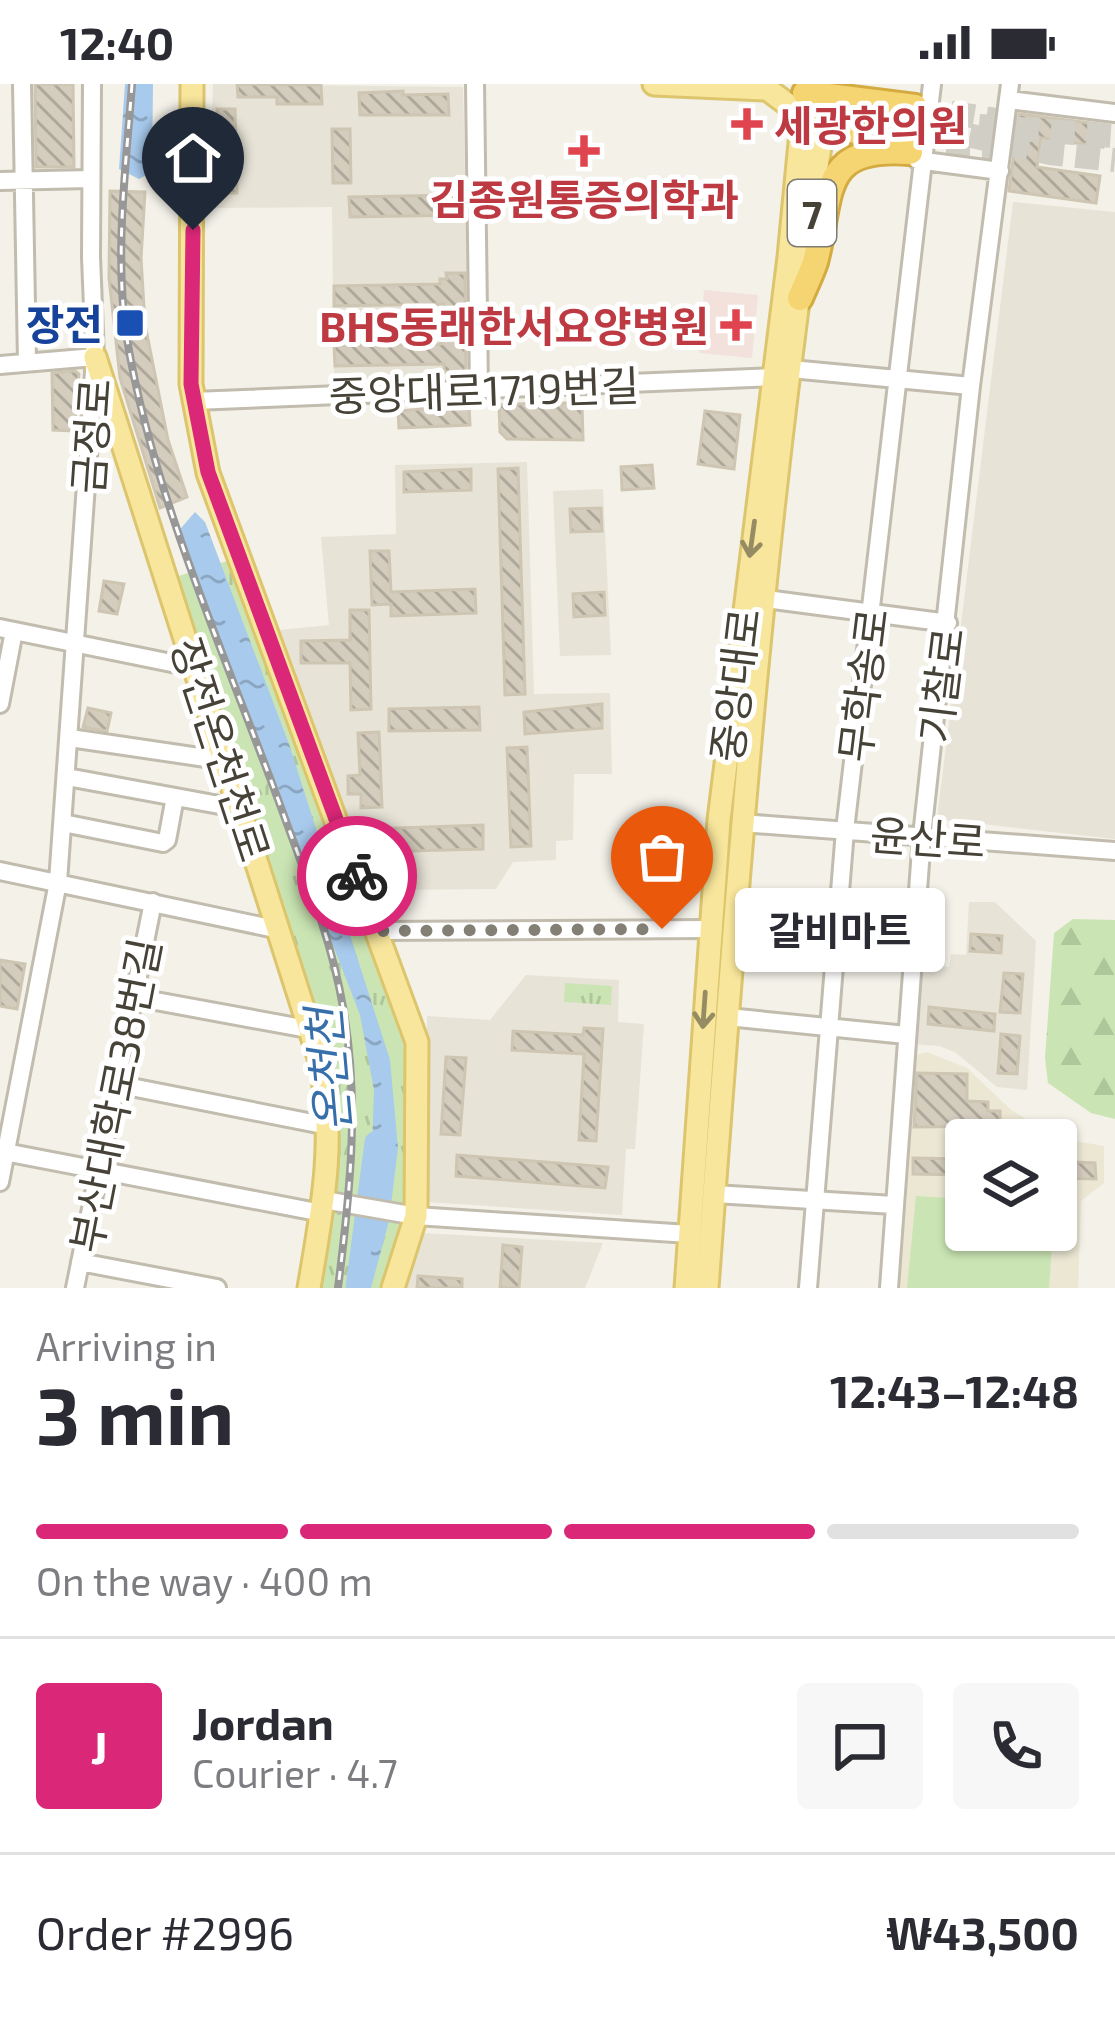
<!DOCTYPE html>
<meta charset="utf-8">
<style>
body{margin:0;font-family:"Exo 2","Noto Sans KR",sans-serif;background:#f7f7f7;color:#2b2b33;height:100vh;display:flex;flex-direction:column;font-size:45px;white-space:nowrap}
*{box-sizing:border-box;margin:0}
p{font-size:39px;color:#7c7c81}
.icon{flex:none;width:66px;height:66px;fill:none;stroke:currentColor;stroke-width:2;stroke-linecap:round;stroke-linejoin:round}
.map{position:relative;height:1204px;overflow:hidden}
.sheet{display:flex;flex-direction:column;background:#fff;flex:1}
.sheet>*{flex:none}
.buttons{position:absolute;left:945px;top:1035px;display:grid;gap:24px}
.buttons a{display:grid;place-items:center;width:132px;height:132px;border-radius:12px;background:#fff;box-shadow:0 3px 9px #0004;font-size:60px}
.pin{position:absolute;display:grid;place-items:center;width:102px;height:102px;color:#fff;margin:-123px -51px;border-radius:50% 50% 50% 0;rotate:-45deg;box-shadow:0 0 12px #0007}
.pin .icon{rotate:45deg}
.courier{position:absolute;display:grid;place-items:center;width:120px;height:120px;margin:-60px;border:9px solid #db2777;border-radius:50%;background:#fff;color:#222;box-shadow:0 3px 15px #0007}
.bubble{position:absolute;height:84px;border-radius:12px;background:#fff;box-shadow:0 3px 9px #0004;font-size:39px;font-weight:700;line-height:84px;text-align:center}
.head em{font-style:normal;font-weight:700}
.head div{display:flex;flex-direction:column-reverse}
.head{display:flex;align-items:center;justify-content:space-between;height:204px;padding:0 36px}
h1{font-size:78px;font-weight:700;line-height:90px}
.bar{display:grid;grid-template-columns:repeat(4,1fr);gap:18px 12px;align-content:center;height:144px;padding:0 36px}
.bar i{height:15px;border-radius:9px;background:#e1e1e2}
.bar .active{background:#db2777}
.bar p{grid-column:span 4}
.line{display:flex;align-items:center;gap:30px;padding:0 36px;border-top:3px solid #e1e1e2}
.line div{flex:1}
.round{display:grid;place-items:center;flex:none;width:126px;height:126px;border-radius:12px;background:#f7f7f7}
.status{display:flex;justify-content:space-between;align-items:center;height:84px;padding:0 60px;background:#fff;direction:ltr}
.status svg{height:33px;fill:currentColor}
.map>svg:first-child{display:block}
.residential{fill:#e7e3d7}
.education{fill:#ebe7d3;fill-rule:evenodd}
.medical{fill:#f3e1dc}
.forest{fill:url(#forest-firs)}
.park{fill:url(#park-tufts)}
.pitch{fill:#cae5b3}
.water{fill:url(#water-ripples)}
.lines{fill:none;stroke-linecap:round;stroke-linejoin:round}
.river{stroke:#a8caec;stroke-width:21}
.building{fill:url(#building-back-hatch);stroke:#cec6b2;stroke-width:3}
.highway-tunnel{stroke:#d0cec5;stroke-width:24;stroke-dasharray:24 12;stroke-linecap:butt}
.minor-casing{stroke:#c1bcae;stroke-width:22}
.major-casing{stroke:#dcc56d;stroke-width:27}
.highway-casing{stroke:#d4ab41;stroke-width:30}
.minor{stroke:#fff;stroke-width:16}
.major{stroke:#f8e69c;stroke-width:21}
.highway{stroke:#f5d571;stroke-width:24}
.rail-casing{stroke:#979797;stroke-width:8}
.rail{stroke:#fff;stroke-width:3;stroke-dasharray:9;stroke-linecap:butt}
.oneway{stroke:#968c64}
.done{stroke:#837f75;stroke-width:12;stroke-dasharray:0 21.6}
.route{stroke:#db2777;stroke-width:15}
.health-dot{fill:#e0444e;stroke:#fff;stroke-width:4.5}
.transit-dot{fill:#1a4fb4;stroke:#fff;stroke-width:4.5}
.labels{text-anchor:middle;dominant-baseline:central;stroke-width:10;stroke-linejoin:round;paint-order:stroke}
.shield{fill:#fff;stroke:#7e7b73;stroke-width:3}
.shield-label{font-size:39px;font-weight:bold;fill:#464237}
.health-label{font-size:42px;font-weight:bold;fill:#be3a42;stroke:#fff;text-anchor:start}
.transit-label{font-size:42px;font-weight:bold;fill:#164399;stroke:#fff;text-anchor:end}
.street-label{font-size:42px;fill:#464237;stroke:#fff}
.water-label{font-size:45px;font-style:italic;fill:#376fab;stroke:#fff}
</style>
<div class="status"><b>12:40</b><svg viewBox="0 0 49 12"><path d="M0 12V9h3v3zM5 12V6h3v6zM10 12V3h3v9zM15 12V0h3v12zM26 1h20v11H26zM47 4h2v5h-2z"/></svg></div>
<div class="map">
<svg width="1115" height="1204" viewBox="0 0 1115 1204">
<defs>
<pattern id="forest-firs" width="22" height="20" patternUnits="userSpaceOnUse" patternTransform="scale(3)"><rect width="22" height="20" fill="#cae5b3"/><path d="M5 1l3.5 6h-7zM16 11l3.5 6h-7z" fill="#afc69b"/></pattern>
<pattern id="park-tufts" width="24" height="20" patternUnits="userSpaceOnUse" patternTransform="scale(3)"><rect width="24" height="20" fill="#cae5b3"/><path d="M3 7l-1-3M5 7V3M7 7l1-3M15 17l-1-3M17 17v-4M19 17l1-3" fill="none" stroke="#afc69b"/></pattern>
<pattern id="water-ripples" width="26" height="14" patternUnits="userSpaceOnUse" patternTransform="scale(3)"><rect width="26" height="14" fill="#a8caec"/><path d="M2 4q2-2 4 0t4 0M15 11q2-2 4 0t4 0" fill="none" stroke="#8ba6c0"/></pattern>
<pattern id="building-back-hatch" width="6" height="6" patternUnits="userSpaceOnUse" patternTransform="scale(3)"><rect width="6" height="6" fill="#d4cdbe"/><path d="M-1 5l2 2M0 0l6 6M5-1l2 2" fill="none" stroke="#aea89b"/></pattern>
</defs>
<rect width="100%" height="100%" fill="#f3f1e8"/>
<!-- residential -->
<path class="residential" d="M213 0 463 3 470 297 334 302 332 123 209 124Z
M1013 118 1115 128V755L937 735Z
M527 378 534 610 610 609 612 690H574L573 756 556 757V776L513 778 496 805 373 806 280 546 329 541 321 453 396 450 395 381Z
M603 405 611 571 560 572 553 407Z
M969 818H995L1036 857 1027 1006 997 1003 955 968 939 962 914 960 921 880 949 883 951 870 966 871Z
M526 891 619 896 618 938 644 940 635 1065H626L622 1131 426 1118 427 932 490 936Z
M422 1149 603 1159 585 1204H403Z"/>
<!-- education -->
<path class="education" d="M927 968 967 984 1011 1026 1057 1054 1104 1062V1099L1081 1117 1078 1204H898L907 1114 903 1086 911 972ZM966 1056H1056V1146H966Z"/>
<!-- medical -->
<path class="medical" d="M704 206 758 211 752 274 699 269Z"/>
<!-- forest -->
<path class="forest" d="M1073 835 1115 836V1035L1091 1029 1048 999 1045 974 1054 849Z"/>
<!-- park -->
<path class="park" d="M227 477H235L408 968 411 1123 389 1204H317L332 989 287 835 172 494Z
M565 899 612 902 611 921 564 918Z"/>
<!-- pitch -->
<path class="pitch" d="M193 493 199 498 269 697 263 706 248 704 244 695 182 510V500Z
M274 714 293 765 271 773 253 721Z
M317 833 331 879 306 886 292 839Z
M333 886 347 933 324 940 310 893Z
M916 1112 966 1115V1146H1053L1049 1204H907Z"/>
<!-- water -->
<path class="water" d="M125 0H153L152 88 139 95 119 85Z
M195 428 205 438 289 660 390 976 398 1064 389 1137 371 1204H354L369 1156 374 1006 360 931 175 451Z"/>
<g class="lines">
<!-- river -->
<path class="river" d="M356 1204 375 1058"/>
</g>
<!-- building -->
<path class="building" d="M35 0H73L74 83H36Z
M237 0 321 1 322 20H277V13H238Z
M403 7V11L448 10 449 31H360L359 9Z
M217 25H235L237 109H218Z
M1019 30 1107 41 1103 63 1041 54 1037 83 1100 92 1096 119 1009 107Z
M332 45H350L351 99H333Z
M110 107 145 108 141 174 145 240 168 356 187 413 160 424 120 294 109 194Z
M459 111V131L350 133 349 113Z
M446 189H465L466 293 450 294V288H444V280L335 282 334 262 441 260V256L447 255V249H450V227L444 228V220L334 222V202L440 200V195H447Z
M75 287 79 290 74 347 53 346 52 289Z
M537 319H582L583 356 507 355 500 348 499 321Z
M469 321 470 341 399 344 398 327Z
M705 327 740 331 734 385 698 380Z
M652 381 654 404 622 406 621 383Z
M518 384 525 610 505 611 498 385Z
M471 385V406L404 408V388Z
M601 424 602 447 571 448 570 425Z
M370 467H389L391 508 475 505 476 529 391 532V520L372 521Z
M104 497 124 500 117 530 99 527Z
M604 508 605 531 574 533 573 510Z
M350 526H369L371 625 351 626 350 579H301V557L350 556Z
M602 620V644L525 650 524 628Z
M479 623 480 646 389 647V625Z
M88 624 111 629 107 647 83 643Z
M379 648 382 723 361 724V710H348V692L360 691 358 649Z
M527 663 531 762 511 763 507 664Z
M483 741V765L372 768 371 745Z
M971 850 1002 852 1001 869 970 867Z
M0 876 25 880 17 925 0 922Z
M1004 889 1023 890 1020 929 1000 928Z
M929 923 995 930 994 947 928 940Z
M584 944 603 945 596 1057 579 1056 584 970 512 966 513 947 583 951Z
M1001 950 1020 952 1017 990 998 989Z
M446 973 466 974 460 1051 441 1050Z
M917 989 967 990V1017L988 1018V1027H1000V1042L914 1043Z
M457 1071 608 1083 605 1104 456 1092Z
M913 1074 966 1075V1091L913 1090Z
M1056 1077 1095 1079 1096 1095 1056 1094Z
M503 1161 522 1163 519 1204H500Z
M418 1192 462 1195V1204H417Z"/>
<g class="lines">
<!-- highway-tunnel -->
<path class="highway-tunnel" d="M829 21 1050 69 1115 76
M915 23 997 36
M979 42 1115 52
M910 68 991 69"/>
<defs>
<path id="minor" d="M22 0 27 278
M475 0 479 306
M1009 16 1115 29
M917 76 1000 87
M0 97 90 95
M0 281 95 273
M791 285 971 302
M194 317 774 293
M766 515 948 539
M0 544 196 584
M0 620 14 547
M70 654 226 677
M67 693 241 725
M63 739 163 759 167 756 175 713
M742 739 1115 767
M0 787 280 846
M378 847 709 845
M134 913 313 946
M728 933 906 951
M116 1000 328 1042
M0 1067 322 1129
M0 1098 58 798 95 273 91 173 92 0
M714 1110 894 1121
M324 1116 416 1132 689 1150
M80 1178 217 1204
M75 1204 153 818
M808 1204 845 746 932 0
M889 1204 922 752 971 302 1010 0"/>
<path id="major" d="M192 0 191 300 208 389 417 958 416 1132 393 1204
M654 0 767 5 802 31
M95 273 319 974C337 1051 322 1128 309 1204
M686 1204 719 736 789 173 804 17
M707 1204C736 810 764 414 826 24"/>
<path id="highway" d="M805 9 915 23
M802 31 843 42 896 63
M800 214C805 202 811 190 815 178 833 111 817 61 910 68"/>
</defs>
<!-- minor casing -->
<use href="#minor" class="minor-casing"/>
<!-- major casing -->
<use href="#major" class="major-casing"/>
<!-- highway casing -->
<use href="#highway" class="highway-casing"/>
<!-- minor -->
<use href="#minor" class="minor"/>
<!-- major -->
<use href="#major" class="major"/>
<!-- highway -->
<use href="#highway" class="highway"/>
<defs>
<path id="rail" d="M132 0C126 84 114 171 127 255 154 418 231 584 287 740 309 800 332 859 343 923 360 1018 350 1109 338 1204"/>
</defs>
<!-- rail casing -->
<use href="#rail" class="rail-casing"/>
<!-- rail -->
<use href="#rail" class="rail"/>
</g>
<!-- one-way arrows -->
<defs><path id="oneway-shaft" d="M-6 0H5M1.5-3L5.5 0L1.5 3" fill="none" stroke-width="1.6" stroke-linecap="round" stroke-linejoin="round" transform="scale(3)"/></defs>
<g class="oneway">
<use href="#oneway-shaft" transform="translate(752 455) rotate(98)"/>
<use href="#oneway-shaft" transform="translate(704 926) rotate(94)"/>
</g>
<g class="lines">
<!-- done -->
<path class="done" d="M357 792 377 847 662 845"/>
<!-- route -->
<path class="route" d="M193 146 191 300 208 388 357 792"/>
</g>
<!-- markers -->
<g class="health-dot">
<path d="M741 22h12v12h12v12h-12v12h-12v-12h-12v-12h12z"/>
<path d="M578 49h12v12h12v12h-12v12h-12v-12h-12v-12h12z"/>
<path d="M730 223h12v12h12v12h-12v12h-12v-12h-12v-12h12z"/>
</g>
<rect class="transit-dot" x="115" y="224" width="30" height="30" rx="6"/>
<g class="labels">
<!-- shield labels -->
<rect class="shield" x="788" y="96" width="48" height="66" rx="9"/>
<g class="shield-label">
<text x="812" y="129">7</text>
</g>
<!-- health labels -->
<g class="health-label">
<text x="774" y="40">세광한의원</text>
<text x="584" y="114" text-anchor="middle">김종원통증의학과</text>
<text x="709" y="241" text-anchor="end">BHS동래한서요양병원</text>
</g>
<!-- transit labels -->
<g class="transit-label">
<text x="103" y="239">장전</text>
</g>
<!-- street labels -->
<g class="street-label">
<text transform="translate(484 305) rotate(-2)">중앙대로1719번길</text>
<text transform="translate(90 352) rotate(-86)">금정로</text>
<text transform="translate(734 601) rotate(-83)">중앙대로</text>
<text transform="translate(862 601) rotate(-83)">무학송로</text>
<text transform="translate(940 601) rotate(-83)">기찰로</text>
<text transform="translate(222 665) rotate(72)">장전온천천로</text>
<text transform="translate(928 753) rotate(4)">윤산로</text>
<text transform="translate(114 1011) rotate(-79)">부산대학로38번길</text>
</g>
<!-- water labels -->
<g class="water-label">
<text transform="translate(327 986) rotate(-95)">온천천</text>
</g>
</g>
</svg>
<div class="buttons">
<a><svg class="icon" aria-label="layers" viewBox="0 0 24 24"><path d="M12 4l9 5-9 5-9-5zM3 14l9 5 9-5"/></svg></a>
</div>
<div class="pin" style="left:662px;top:845px;background:#ea580c"><svg class="icon" aria-label="bag" viewBox="0 0 24 24"><path d="M5 8h14l-1 12H6zM9 8a3 3 0 0 1 6 0"/></svg></div>
<div class="pin" style="left:193px;top:146px;background:#1f2937"><svg class="icon" aria-label="home" viewBox="0 0 24 24"><path d="M3 11l9-7 9 7M6 9v11h12V9"/></svg></div>
<div class="courier" style="left:357px;top:792px"><svg class="icon" aria-label="bike" viewBox="0 0 24 24"><circle cx="6" cy="16" r="4"/><circle cx="18" cy="16" r="4"/><path d="M6 16l4-8h5l3 8M10 8l3 8H6M13 5h3"/></svg></div>
<div class="bubble" style="left:735px;top:804px;width:210px">갈비마트</div>
</div>
<section class="sheet">
<div class="head"><div><h1>3 min</h1><p>Arriving in</p></div><em>12:43–12:48</em></div>
<div class="bar"><i class="active"></i><i class="active"></i><i class="active"></i><i></i><p>On the way · 400 m</p></div>
<div class="line" style="height:216px"><b class="round" style="background:#db2777;color:#fff">J</b><div><b>Jordan</b><p>Courier · 4.7</p></div><a class="round"><svg class="icon" aria-label="chat" viewBox="0 0 24 24"><path d="M4 5h16v11H9l-5 4z"/></svg></a><a class="round"><svg class="icon" aria-label="phone" viewBox="0 0 24 24"><path d="M5 4h4l2 5-3 2q2 4 5 5l2-3 5 2v4C11 20 4 13 5 4z"/></svg></a></div>
<div class="line" style="height:156px"><div>Order #2996</div><b>₩43,500</b></div>
</section>
